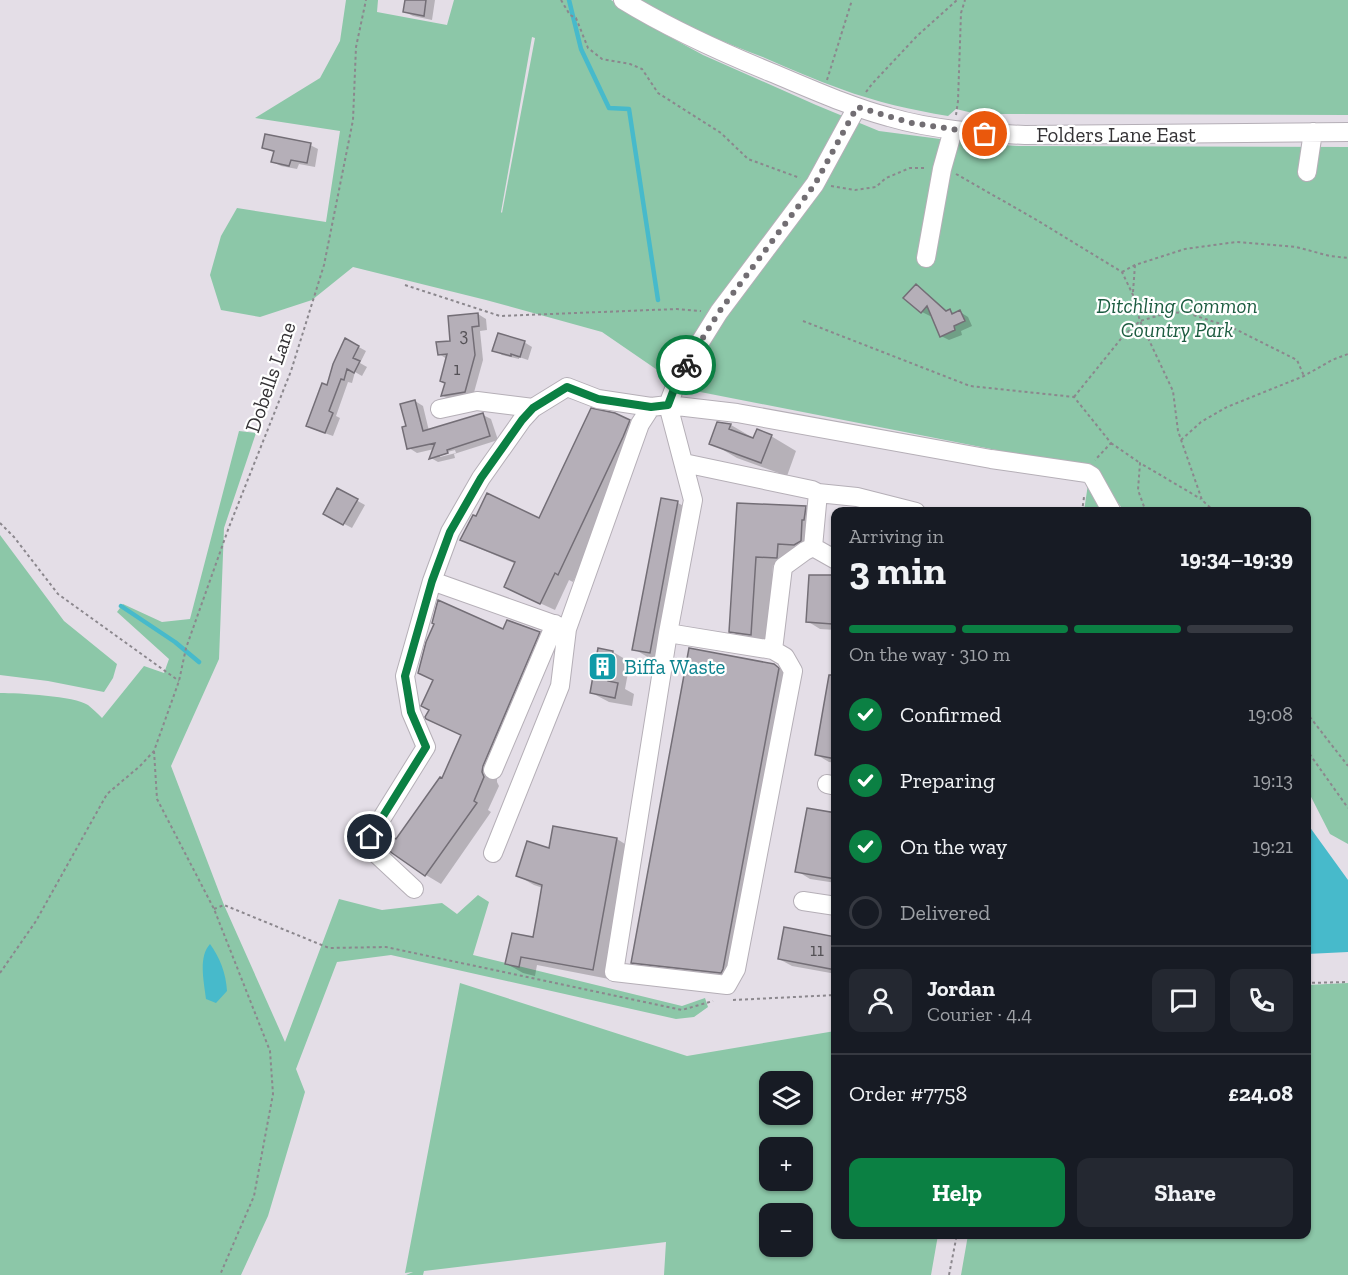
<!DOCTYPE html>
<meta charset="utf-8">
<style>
body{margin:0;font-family:"Zilla Slab",serif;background:#242831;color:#f1f3f6;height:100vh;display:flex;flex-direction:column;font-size:22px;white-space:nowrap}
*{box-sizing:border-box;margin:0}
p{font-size:20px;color:#9ea1a6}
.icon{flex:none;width:33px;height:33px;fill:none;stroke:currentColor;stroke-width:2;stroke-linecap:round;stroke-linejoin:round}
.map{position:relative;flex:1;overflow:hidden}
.panel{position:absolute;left:831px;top:507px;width:480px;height:732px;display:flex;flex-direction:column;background:#171b24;border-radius:12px;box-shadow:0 2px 4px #0004}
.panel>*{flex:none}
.tools{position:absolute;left:759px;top:1071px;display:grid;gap:12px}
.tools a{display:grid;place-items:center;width:54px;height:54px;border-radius:12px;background:#171b24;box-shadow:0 2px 4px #0004;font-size:30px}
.pin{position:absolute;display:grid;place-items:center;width:51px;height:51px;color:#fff;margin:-26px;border:3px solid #fff;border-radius:50%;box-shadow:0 2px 6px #0007}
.courier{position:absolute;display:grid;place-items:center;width:60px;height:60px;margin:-30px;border:4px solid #0b8043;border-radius:50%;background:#fff;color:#222;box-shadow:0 2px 8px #0007}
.summary em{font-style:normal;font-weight:700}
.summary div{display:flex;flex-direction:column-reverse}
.summary{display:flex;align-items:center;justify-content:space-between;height:102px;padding:0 18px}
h1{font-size:39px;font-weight:700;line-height:45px}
.bar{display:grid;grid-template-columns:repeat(4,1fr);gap:9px 6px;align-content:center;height:72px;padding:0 18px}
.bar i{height:8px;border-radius:4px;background:#363941}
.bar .selected{background:#0b8043}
.bar p{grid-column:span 4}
.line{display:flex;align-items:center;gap:15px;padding:0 18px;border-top:2px solid #363941}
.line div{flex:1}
.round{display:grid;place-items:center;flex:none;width:63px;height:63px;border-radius:12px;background:#242831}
ol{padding:0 18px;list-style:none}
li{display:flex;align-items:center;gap:18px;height:66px}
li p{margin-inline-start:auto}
li .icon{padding:6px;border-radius:50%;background:#0b8043;color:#fff;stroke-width:4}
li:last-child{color:#9ea1a6}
li i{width:33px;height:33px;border:3px solid #363941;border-radius:50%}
.action{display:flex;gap:12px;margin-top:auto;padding:12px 18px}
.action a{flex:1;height:69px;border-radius:12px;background:#0b8043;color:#fff;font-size:24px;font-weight:700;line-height:69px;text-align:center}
.action a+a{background:#242831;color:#f1f3f6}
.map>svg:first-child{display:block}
.green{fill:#8cc7a8;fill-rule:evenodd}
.water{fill:#47bacb}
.shadow{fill:#0003;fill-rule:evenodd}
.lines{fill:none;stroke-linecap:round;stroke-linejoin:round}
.stream{stroke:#47bacb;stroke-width:4.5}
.building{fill:#b5afb8;stroke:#736e76;stroke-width:1.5}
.minor-casing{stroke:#b5afb7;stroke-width:20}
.path{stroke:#8b878d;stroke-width:2;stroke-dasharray:3 3;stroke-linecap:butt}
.minor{stroke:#fff;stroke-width:18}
.done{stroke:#726e73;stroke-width:6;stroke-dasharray:0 10.8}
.route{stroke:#0b8043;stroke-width:8}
.labels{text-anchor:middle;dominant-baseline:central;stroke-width:4.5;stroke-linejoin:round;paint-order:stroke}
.number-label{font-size:18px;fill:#545156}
.street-label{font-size:21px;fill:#343235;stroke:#fff}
.park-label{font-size:21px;font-style:italic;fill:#1c5c40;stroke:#fff}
.culture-label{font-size:21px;fill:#0d838f;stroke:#fff;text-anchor:start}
</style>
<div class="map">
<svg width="1348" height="1275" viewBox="0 0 1348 1275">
<rect width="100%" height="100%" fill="#e4dee7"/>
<!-- green -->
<path class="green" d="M346 0H378L377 12 447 25 454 0H611L646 24 703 55 816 105 879 131 971 143 1018 146 1348 147V844L1330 834 1307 789 1306 512 1124 511 1108 489 1102 511H1084L1091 464 1022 455 685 389 602 332 486 300 353 267 312 300 260 317 221 310 210 275 221 236 237 208 326 222 340 131 255 118 320 78 340 41ZM532 37 535 38 502 213 501 212Z
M636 0H1348V115L977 114 956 109 948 116C912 110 876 102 841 89 816 80 790 69 765 58 721 41 677 23 636 0Z
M239 431 256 433 224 528 219 659 171 766 224 905 285 1042 339 899 382 910 442 903 457 914 478 895 489 902 473 955 682 1006 705 998 708 1007 694 1017 676 1019 391 955 337 962 296 1069 305 1092 268 1216 241 1275H0V693C18 693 75 696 88 705 93 709 98 714 102 718L144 666 164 673 169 659 117 612 123 604 162 622 190 619Z
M0 535 64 621 117 664 113 678 104 692 48 681 0 675Z
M460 983 687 1056 835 1031 836 1234 938 1235 931 1275H664L666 1242 424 1271 423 1275H406L413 1272 405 1273ZM770 1082H802V1114H770ZM770 1148H802V1180H770ZM770 1214H802V1246H770Z
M1348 983V1275H961L968 1235 1306 1234 1307 985Z"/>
<!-- water -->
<path class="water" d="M1306 817 1309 826 1348 880V952L1307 954Z
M210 944C220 958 226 973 227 991L216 1003 206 999C204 982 198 957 210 944Z"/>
<!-- shadow -->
<path class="shadow" d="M407 0H435L432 20 413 16 405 12Z
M310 145 318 149 315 167 299 164 297 169 281 166 273 162 275 153 264 148Z
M916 286 924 291 948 312 950 311 955 314 960 312 968 317 972 326 961 331 962 335 949 340 941 336 932 314 930 316 922 312Z
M478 314 486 319 487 330 480 331 483 360 473 396 450 400 443 396 446 384 447 359 439 354Z
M346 340 366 351 360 363 367 367 362 376 355 372 352 383 348 382 336 416 340 418 333 436 316 430 308 426 328 387Z
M524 342 532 347 528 360 519 357V359L502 355 494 350Z
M415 401 423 406 429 431 483 415 491 419 498 440 454 454 455 458 438 462 431 458 434 449 417 453 409 448 408 427ZM455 450 456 453 440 457V454Z
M629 421 643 429 637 445 573 582 569 580 555 610 520 594 516 564 476 547 462 539 540 520Z
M718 424 731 425 755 439 771 436 796 451 787 476 737 458 711 443Z
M338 490 365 505 352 528 325 514Z
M662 500 678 503 695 512 667 662 651 659 634 649Z
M738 504 805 507 822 517 793 567 773 565 768 644 748 641 731 631Z
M810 576H836V630L820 629 807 621Z
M539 633 554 641 497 775V782L499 786 488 810 491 812 441 884 426 875 393 852 397 840 443 780 462 736 428 718 430 710 434 681 419 672Z
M600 650 613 652 630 662 625 689 634 694 632 706 609 702 592 693Z
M774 665 792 675 740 979 649 972 632 962Z
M836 695V763L829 762 817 755Z
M836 815V883L810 879 797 871Z
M554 828 617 839 633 849 609 979 537 965 535 976 523 973 507 964 534 939 543 888 534 885 518 876 550 850Z
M836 938V974L792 966 779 959Z"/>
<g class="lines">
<!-- stream -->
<path class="stream" d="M569 0 581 49 609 108 629 109 658 300
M121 606 175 642 199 662"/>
</g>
<!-- building -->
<path class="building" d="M405 0H426L424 16 403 12Z
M265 134 311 143 307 163 291 160 289 166 271 162 274 151 262 148Z
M916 284 946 311 950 309 952 314 960 310 965 321 954 326 955 330 940 337 927 306 921 313 903 298Z
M478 313 479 326 472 327 475 355 465 392 441 396 445 383 440 381 447 354 438 355 436 342 450 341 448 316Z
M498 333 525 341 520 357 511 354V356L492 351Z
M345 338 359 346 353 358 360 361 354 373 347 369 344 380 341 379 329 411 333 413 325 433 306 426 322 383 327 385 333 364Z
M415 400 423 431 483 413 490 436 447 450 448 453 429 459 435 443 407 449 402 427 406 426 400 404Z
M591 408 615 413 630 420 623 437 558 575 555 573 540 604 504 587 515 562 460 540 473 515 476 516 487 493 539 518Z
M717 422 731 424 729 429 753 438 757 429 772 435 761 463 709 444Z
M337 488 358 499 343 525 323 514Z
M661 498 678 501 650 653 632 650Z
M737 503 806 506 804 520H802L801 541 794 545 778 544 777 558 756 557 751 635 729 632Z
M809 575H835L832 624 806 622Z
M438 600 503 629 507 620 540 632 483 766 482 772 484 777 474 801 477 803 425 876 392 853 381 843V840L386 832 396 839 440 777 442 778 461 735 426 719 425 717 429 710 421 706 433 680 418 673 426 642 434 624 432 623Z
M598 648 613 651 608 681 618 683 615 698 590 693Z
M689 648 774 664 779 668 723 969 721 973 631 963Z
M829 675H836V759L815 755Z
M807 808 836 813V879L795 872Z
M553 826 617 838 593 970 521 957 519 967 505 964 512 933 533 937 537 915 542 885 516 876 527 841 549 848Z
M784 927 836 937V970L778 959Z"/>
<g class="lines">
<defs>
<path id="minor" d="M623 0C670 29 719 51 770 72 809 88 848 106 889 117 933 130 979 133 1025 135L1348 132
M1307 172 1313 132
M926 258 942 169 953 130
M440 409 477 401 533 408
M818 493 857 497 916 512
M813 547 836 560
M432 581 567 629 560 686 493 853
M567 629 640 424 651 407
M668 633 614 972 727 985 736 969 793 671 785 657 773 650 783 567 805 551 813 547 818 493 812 490 684 463
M773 650 668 633 693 500 668 405 737 413 991 459 1087 473 1092 476 1112 512
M493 770 555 624
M827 784 836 786
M414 889 370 848V837L426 747 411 712 405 676 432 581 450 532 481 478 522 420 533 408 567 387 598 399 651 407 668 405 679 376 719 312 815 184 857 107
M803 901 836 906"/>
</defs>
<!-- minor casing -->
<use href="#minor" class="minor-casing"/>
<!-- path -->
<path class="path" d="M561 0 570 15 576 18 588 48 602 59 630 64 642 69 658 93 721 133 748 159 800 178
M827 80 852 0
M866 92 872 84 917 36 957 0
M956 115 958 101 961 13 965 0
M956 174 1035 219 1122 272 1133 295 1140 321 1173 391 1178 431 1202 500 1215 512
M831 186 855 190 876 187 886 178 910 168H924
M1122 272 1135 265 1185 249 1236 242 1296 247 1330 256 1348 258
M405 285 500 316 677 309 701 311
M1133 292 1135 265
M803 321 970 386 1074 397 1111 443 1095 460
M1074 397 1124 335 1140 321 1164 314 1184 312 1233 328 1297 360 1304 376
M1181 440 1201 422 1227 407 1304 376 1332 360 1348 354
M1111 443 1140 463
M1082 512 1084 497
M1146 512 1138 490 1140 463 1201 499
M0 523 14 537 58 594 179 681
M1306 712 1348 766
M1306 749 1348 808
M154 751 157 799 214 909 270 1051 273 1094 254 1196 220 1275
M214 909 224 905 329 948 386 947 682 1010 713 1001
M0 973 36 921 107 794 140 766 154 751 179 681 186 648 229 527 291 371 324 265 353 120 356 47 366 0
M1306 983 1348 982
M733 1000 836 995
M949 1275 957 1234"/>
<!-- minor -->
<use href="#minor" class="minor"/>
</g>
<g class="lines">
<!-- done -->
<path class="done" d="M686 365 719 312 815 184 857 107 912 123 985 134"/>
<!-- route -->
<path class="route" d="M370 837 426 747 411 712 405 676 432 581 450 532 481 478 522 420 533 408 567 387 598 399 651 407 668 405 679 376 686 365"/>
</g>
<!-- icons -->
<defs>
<symbol id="building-square" viewBox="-11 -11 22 22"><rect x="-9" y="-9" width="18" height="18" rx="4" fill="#0f9aa8" stroke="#fff"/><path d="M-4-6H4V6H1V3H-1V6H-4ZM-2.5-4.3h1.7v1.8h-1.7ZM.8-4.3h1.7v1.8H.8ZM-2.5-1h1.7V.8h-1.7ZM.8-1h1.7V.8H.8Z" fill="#fff"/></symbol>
</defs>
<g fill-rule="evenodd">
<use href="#building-square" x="586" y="650" width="33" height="33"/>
</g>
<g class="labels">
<!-- number labels -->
<g class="number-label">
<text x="464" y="335">3</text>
<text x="457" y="369">1</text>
<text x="817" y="950">11</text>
</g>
<!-- street labels -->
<g class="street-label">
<text x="1116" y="134">Folders Lane East</text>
<text transform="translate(270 377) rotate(-71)">Dobells Lane</text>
</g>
<!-- park labels -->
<g class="park-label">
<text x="1177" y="305">Ditchling Common<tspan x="1177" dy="24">Country Park</tspan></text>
</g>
<!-- culture labels -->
<g class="culture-label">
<text x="624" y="666">Biffa Waste</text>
</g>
</g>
</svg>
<div class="tools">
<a><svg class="icon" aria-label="layers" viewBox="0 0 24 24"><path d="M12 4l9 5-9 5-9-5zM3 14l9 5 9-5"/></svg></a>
<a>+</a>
<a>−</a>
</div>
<div class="pin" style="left:985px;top:134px;background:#ea580c"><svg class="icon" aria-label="bag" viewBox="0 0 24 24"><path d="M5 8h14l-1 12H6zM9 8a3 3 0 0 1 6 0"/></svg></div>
<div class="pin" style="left:370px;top:837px;background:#1f2937"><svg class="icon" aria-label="home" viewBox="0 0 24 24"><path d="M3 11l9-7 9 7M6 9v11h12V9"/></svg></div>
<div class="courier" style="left:686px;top:365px"><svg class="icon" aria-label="bike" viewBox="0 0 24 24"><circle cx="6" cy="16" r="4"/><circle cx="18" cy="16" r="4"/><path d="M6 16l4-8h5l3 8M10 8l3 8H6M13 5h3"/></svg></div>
<section class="panel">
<div class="summary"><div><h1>3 min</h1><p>Arriving in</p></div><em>19:34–19:39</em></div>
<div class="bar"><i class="selected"></i><i class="selected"></i><i class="selected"></i><i></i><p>On the way · 310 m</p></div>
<ol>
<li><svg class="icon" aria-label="check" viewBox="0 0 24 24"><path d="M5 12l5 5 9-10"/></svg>Confirmed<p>19:08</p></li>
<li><svg class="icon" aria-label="check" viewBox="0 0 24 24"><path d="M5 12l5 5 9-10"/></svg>Preparing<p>19:13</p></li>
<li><svg class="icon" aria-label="check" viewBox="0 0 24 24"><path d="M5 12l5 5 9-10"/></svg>On the way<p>19:21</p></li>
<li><i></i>Delivered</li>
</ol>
<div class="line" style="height:108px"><a class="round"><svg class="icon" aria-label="person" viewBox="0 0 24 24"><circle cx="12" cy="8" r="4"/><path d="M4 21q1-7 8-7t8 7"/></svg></a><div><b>Jordan</b><p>Courier · 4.4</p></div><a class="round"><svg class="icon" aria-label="chat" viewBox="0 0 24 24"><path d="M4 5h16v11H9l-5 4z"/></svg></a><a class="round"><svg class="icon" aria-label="phone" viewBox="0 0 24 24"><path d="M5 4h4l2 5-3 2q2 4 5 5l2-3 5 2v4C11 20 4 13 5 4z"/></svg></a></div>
<div class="line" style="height:78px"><div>Order #7758</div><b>£24.08</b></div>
<div class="action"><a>Help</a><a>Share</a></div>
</section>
</div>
